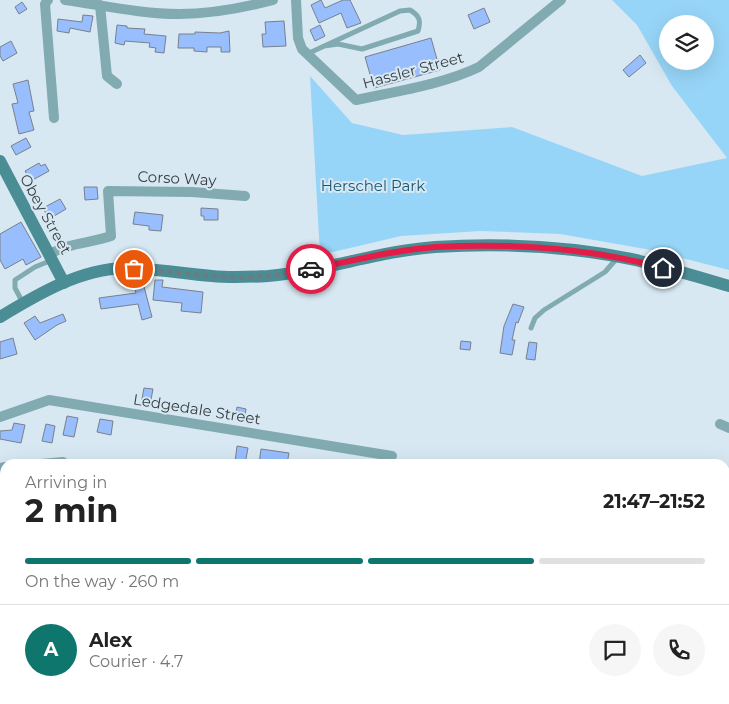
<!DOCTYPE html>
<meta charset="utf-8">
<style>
body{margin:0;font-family:Montserrat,sans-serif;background:#f6f6f6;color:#222;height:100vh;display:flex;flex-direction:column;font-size:19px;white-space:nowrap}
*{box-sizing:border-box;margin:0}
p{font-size:16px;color:#767676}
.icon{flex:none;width:28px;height:28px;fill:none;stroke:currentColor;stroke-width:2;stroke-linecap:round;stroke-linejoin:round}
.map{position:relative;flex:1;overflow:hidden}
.panel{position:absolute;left:0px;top:459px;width:730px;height:246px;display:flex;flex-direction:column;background:#fff;border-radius:15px 15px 0 0;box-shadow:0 5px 20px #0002}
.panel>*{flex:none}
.tools{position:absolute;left:659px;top:15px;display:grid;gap:10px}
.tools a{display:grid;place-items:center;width:55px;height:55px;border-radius:50%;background:#fff;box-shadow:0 5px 20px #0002;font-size:25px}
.pin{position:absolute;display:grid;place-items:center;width:42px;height:42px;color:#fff;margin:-21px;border:2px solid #fff;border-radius:50%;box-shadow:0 1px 5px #0007}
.courier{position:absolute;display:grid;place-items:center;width:50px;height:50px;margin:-25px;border:4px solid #e11d48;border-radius:50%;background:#fff;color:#222;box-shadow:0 1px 6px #0007}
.headline em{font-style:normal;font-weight:700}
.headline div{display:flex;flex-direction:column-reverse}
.headline{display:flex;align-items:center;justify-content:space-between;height:85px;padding:0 25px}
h1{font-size:32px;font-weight:700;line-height:38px}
.bar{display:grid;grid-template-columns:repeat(4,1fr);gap:8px 5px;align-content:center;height:60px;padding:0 25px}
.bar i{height:6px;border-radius:4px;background:#e0e0e0}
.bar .selected{background:#0f766e}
.bar p{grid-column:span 4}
.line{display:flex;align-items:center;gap:12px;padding:0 25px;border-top:1px solid #e0e0e0}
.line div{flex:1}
.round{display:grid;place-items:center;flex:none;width:52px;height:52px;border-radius:26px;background:#f6f6f6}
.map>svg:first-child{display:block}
.green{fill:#97d5f8;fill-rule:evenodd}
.building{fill:#98befe;stroke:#78808d}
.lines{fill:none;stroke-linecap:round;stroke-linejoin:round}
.lane{stroke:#81abb0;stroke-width:5}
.street{stroke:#81abb0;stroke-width:10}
.secondary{stroke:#4b8d95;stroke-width:12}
.done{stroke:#6f7a80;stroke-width:5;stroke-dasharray:0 9}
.route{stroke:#e11d48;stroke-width:6}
.labels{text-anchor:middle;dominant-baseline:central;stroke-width:4;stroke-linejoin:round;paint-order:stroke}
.street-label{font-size:15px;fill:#373e42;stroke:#d7e8f2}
.park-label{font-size:15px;fill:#155673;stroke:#d7e8f2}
</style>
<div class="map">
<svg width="729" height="704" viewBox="0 0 729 704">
<rect width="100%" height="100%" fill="#d7e8f2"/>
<!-- green -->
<path class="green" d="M612 0H729V270L651 250 560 234 481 231 401 236 320 255 310 76 352 123 403 135 512 127 642 176 727 158 672 86 637 25ZM668 24H705V61H668Z
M725 653H729V704H634L635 700H725Z"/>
<!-- building -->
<path class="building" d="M321 0 325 8 343 0H350L361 23 347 28 341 13 319 23 311 5Z
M22 2 27 9 19 14 15 7Z
M484 8 490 22 474 29 468 15Z
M83 15 93 16 90 32 70 28 69 33 57 31 58 19 82 22Z
M284 21 286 46 263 47 262 34H266L265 22Z
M117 25 127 26V28L145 29 144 34 166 36 164 53 155 52 156 48 149 47 150 43 125 41 124 45 115 43Z
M320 25 325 36 315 41 310 30Z
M229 31 230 52H221V47H207V52L194 51V48H178L179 34H195V32L220 33Z
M431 38 440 70 374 88 365 57Z
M11 41 17 53 3 61 0 56V47Z
M640 55 646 63 629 77 623 70Z
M28 80 34 111 29 112 34 130 19 134 12 104 18 103 13 84Z
M26 138 31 147 16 155 11 146Z
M39 163 41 166 45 164 49 171 31 181 25 171Z
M84 187H97L98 199 85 200Z
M60 199 66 209 49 219 43 208Z
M201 208 218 209V220H204V216H201Z
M135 212 163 215 161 231 149 230V226L133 224Z
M21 222 41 257 26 265 23 259 5 269 0 260V234Z
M155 280H163L162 287 203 292 201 313 181 311 182 303 153 300Z
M143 283 152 317 142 320 138 304 101 309 99 298 136 293 134 286Z
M513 304 524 307 518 323 516 322 512 340H515L512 355 500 353 504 326Z
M63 314 66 321 57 325 35 340 24 323 35 316 40 323Z
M13 338 17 354 0 359V342Z
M461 341 471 342 470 350 460 349Z
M529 342 537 343 535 360 526 359Z
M144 388 153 389 150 405 141 404Z
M237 407 246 409 244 421 235 419Z
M67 416 78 418 74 437 63 435Z
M100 419 113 421 111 435 97 432Z
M14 423 25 425 21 443 0 439V431L12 430Z
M46 424 55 426 52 443 42 441Z
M237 446 248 448 245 464 235 462Z
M261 449 289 453 287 464H259Z"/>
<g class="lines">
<!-- lane -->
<path class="lane" d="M307 54 400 11 410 10C420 16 421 21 418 31L362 49 338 44 324 46
M23 303 15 288V280L35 267 52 260
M531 328 535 318 544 310 605 272 618 257
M154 700 186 704"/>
<!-- street -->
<path class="street" d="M48 0 45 4 54 118
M65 0C102 5 141 14 179 14 210 14 243 8 273 0
M296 0 298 38 302 49 356 100C397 91 441 85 479 67L561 0
M100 5 107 76 117 84
M50 254C68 243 91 243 111 236L108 191 192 192 245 196
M0 417 49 400 392 456
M720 424 729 428
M41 464 63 462 64 464
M0 468 5 467
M0 592 5 589
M0 694 5 692
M495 700 496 704
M150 704 151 700
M595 704 596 700"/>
<!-- secondary -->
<path class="secondary" d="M0 161 64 283
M0 317C38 294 80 269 125 268 154 268 183 274 212 276 230 278 250 277 268 276 325 271 379 251 435 247 500 243 567 246 631 259 664 266 697 277 729 286"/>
</g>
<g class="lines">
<!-- done -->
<path class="done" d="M134 269C160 270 185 274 211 276 245 279 279 276 311 269"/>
<!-- route -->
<path class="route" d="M311 269C352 261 394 250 436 247 512 243 590 248 663 268"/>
</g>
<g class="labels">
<!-- street labels -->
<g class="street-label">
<text transform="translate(413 70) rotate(-15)">Hassler Street</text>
<text transform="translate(177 178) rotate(3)">Corso Way</text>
<text transform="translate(46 214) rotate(61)">Obey Street</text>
<text transform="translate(197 409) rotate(9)">Ledgedale Street</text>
</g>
<!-- park labels -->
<g class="park-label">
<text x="373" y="185">Herschel Park</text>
</g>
</g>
</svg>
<div class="tools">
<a><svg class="icon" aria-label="layers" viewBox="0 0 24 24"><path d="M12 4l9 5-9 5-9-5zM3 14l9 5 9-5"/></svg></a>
</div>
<div class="pin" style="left:134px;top:269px;background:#ea580c"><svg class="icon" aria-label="bag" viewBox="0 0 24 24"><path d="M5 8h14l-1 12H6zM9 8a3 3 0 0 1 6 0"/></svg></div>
<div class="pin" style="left:663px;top:268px;background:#1f2937"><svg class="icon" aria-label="home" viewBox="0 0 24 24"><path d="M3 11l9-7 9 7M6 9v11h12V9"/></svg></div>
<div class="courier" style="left:311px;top:269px"><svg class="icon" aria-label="car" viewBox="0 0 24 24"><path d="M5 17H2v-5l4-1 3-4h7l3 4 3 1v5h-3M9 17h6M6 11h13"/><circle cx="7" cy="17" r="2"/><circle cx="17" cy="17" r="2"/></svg></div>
<section class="panel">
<div class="headline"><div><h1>2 min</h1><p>Arriving in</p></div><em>21:47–21:52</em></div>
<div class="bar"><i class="selected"></i><i class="selected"></i><i class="selected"></i><i></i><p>On the way · 260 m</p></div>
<div class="line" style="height:90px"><b class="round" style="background:#0f766e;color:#fff">A</b><div><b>Alex</b><p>Courier · 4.7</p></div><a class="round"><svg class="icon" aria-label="chat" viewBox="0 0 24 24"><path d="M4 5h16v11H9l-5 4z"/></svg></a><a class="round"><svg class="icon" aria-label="phone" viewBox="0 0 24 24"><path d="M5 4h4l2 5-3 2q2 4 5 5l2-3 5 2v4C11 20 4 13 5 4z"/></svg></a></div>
</section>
</div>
